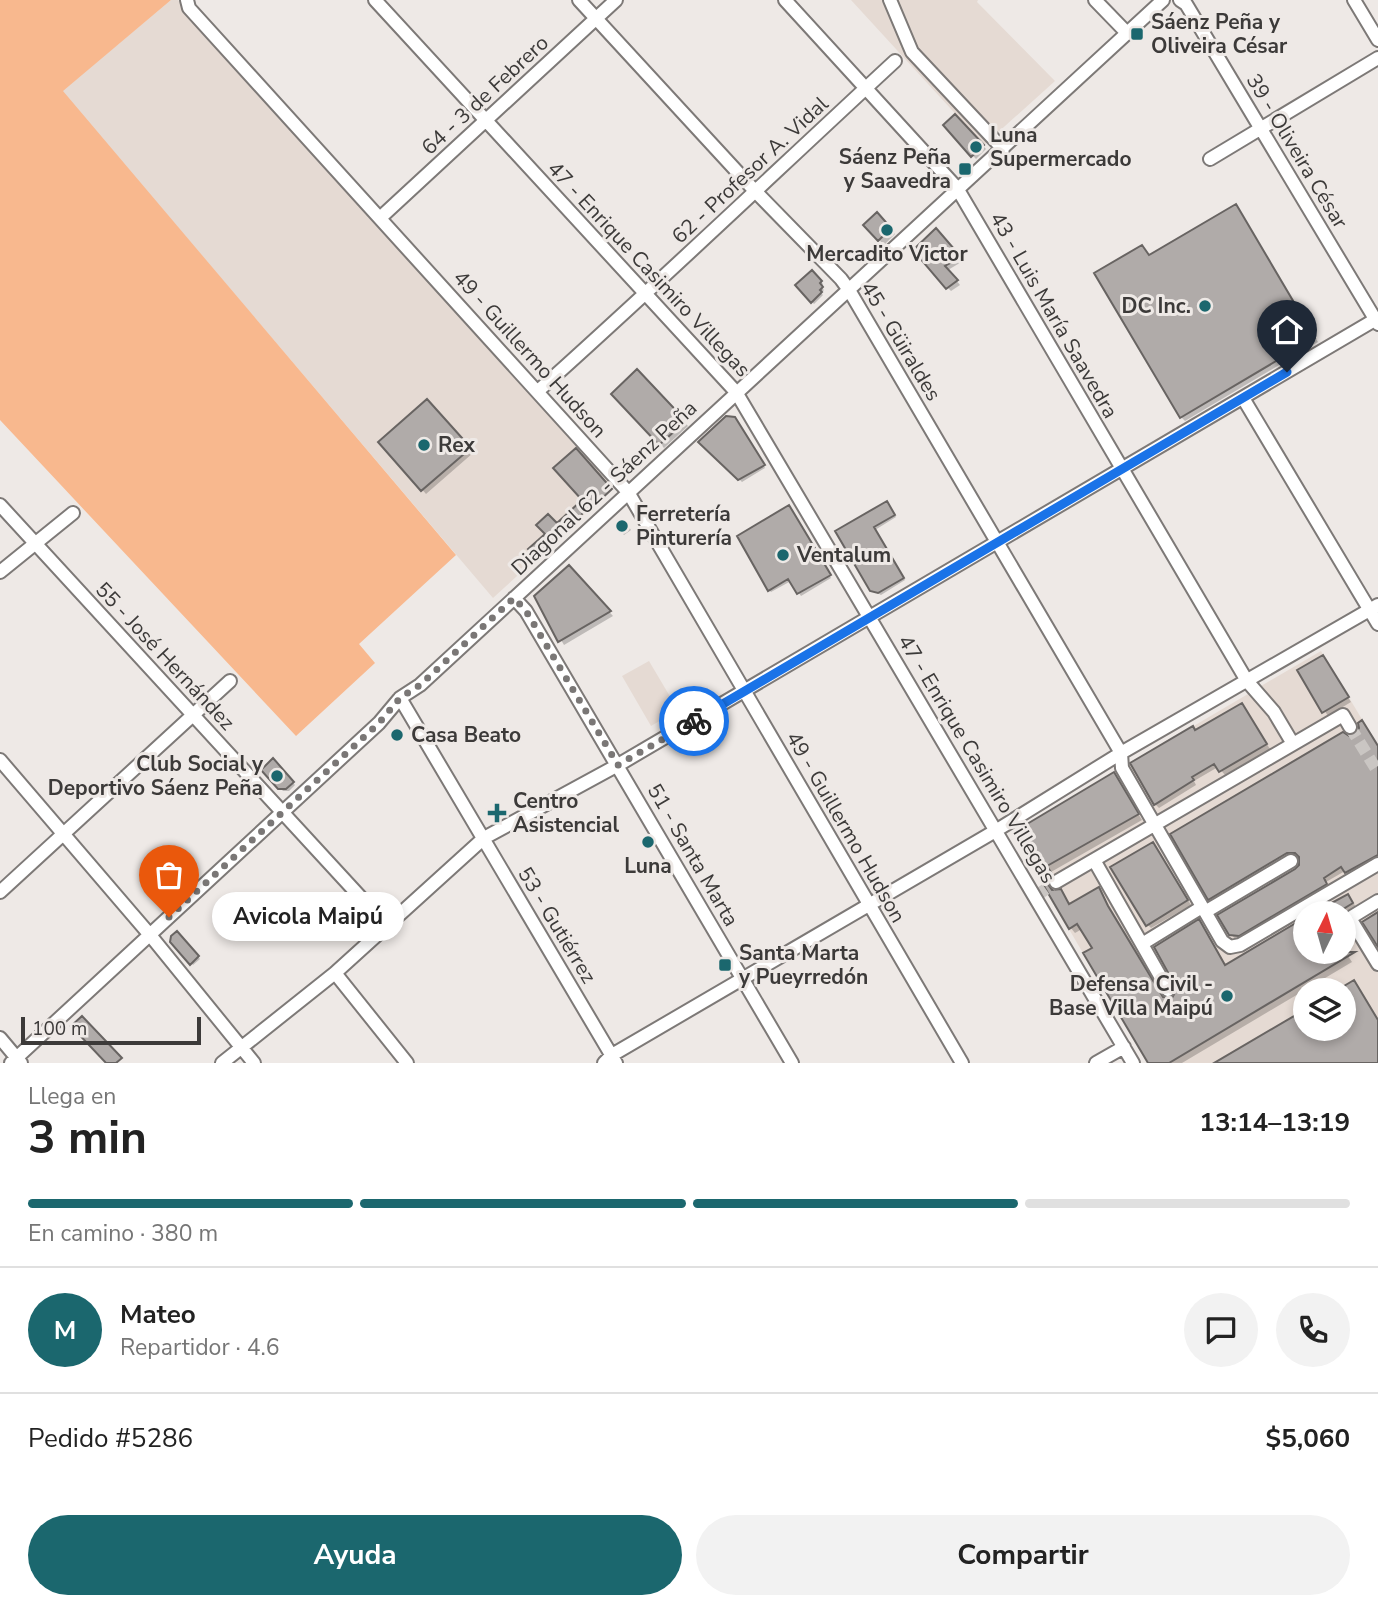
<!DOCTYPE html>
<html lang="es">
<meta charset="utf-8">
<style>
body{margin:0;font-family:"Nunito Sans",sans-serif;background:#f2f2f2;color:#222;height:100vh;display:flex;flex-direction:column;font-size:26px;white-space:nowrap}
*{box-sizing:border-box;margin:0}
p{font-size:23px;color:#767676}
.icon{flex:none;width:38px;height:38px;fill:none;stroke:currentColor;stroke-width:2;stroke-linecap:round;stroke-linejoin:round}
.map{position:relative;height:1063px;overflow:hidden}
.panel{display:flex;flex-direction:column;background:#fff;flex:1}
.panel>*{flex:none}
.needle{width:46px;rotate:5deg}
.controls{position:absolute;left:1293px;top:901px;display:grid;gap:14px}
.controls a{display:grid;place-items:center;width:63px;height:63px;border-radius:50%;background:#fff;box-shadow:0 4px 10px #0003;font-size:35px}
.scale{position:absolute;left:21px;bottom:18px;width:180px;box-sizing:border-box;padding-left:7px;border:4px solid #3c3a39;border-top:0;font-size:19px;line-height:24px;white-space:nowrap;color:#3c3a39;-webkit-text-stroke:5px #eee9e6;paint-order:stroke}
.pin{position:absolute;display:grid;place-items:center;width:60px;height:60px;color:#fff;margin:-72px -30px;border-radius:50% 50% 50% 0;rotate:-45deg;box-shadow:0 0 7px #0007}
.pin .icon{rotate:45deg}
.courier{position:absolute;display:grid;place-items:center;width:70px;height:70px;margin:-35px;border:5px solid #1a73e8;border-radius:50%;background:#fff;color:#222;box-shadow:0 2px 9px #0007}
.bubble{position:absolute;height:49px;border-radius:24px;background:#fff;box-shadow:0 4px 10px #0003;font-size:23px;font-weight:700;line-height:49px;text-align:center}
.head em{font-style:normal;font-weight:700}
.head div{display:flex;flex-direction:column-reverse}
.head{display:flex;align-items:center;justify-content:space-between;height:119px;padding:0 28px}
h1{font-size:46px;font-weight:700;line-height:52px}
.bar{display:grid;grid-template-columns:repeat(4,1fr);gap:10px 7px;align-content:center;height:84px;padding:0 28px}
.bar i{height:9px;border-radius:5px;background:#e0e0e0}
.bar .selected{background:#1b676e}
.bar p{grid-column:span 4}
.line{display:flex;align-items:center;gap:18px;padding:0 28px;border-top:2px solid #e0e0e0}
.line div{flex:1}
.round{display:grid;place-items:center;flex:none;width:74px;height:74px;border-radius:37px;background:#f2f2f2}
.cta{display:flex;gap:14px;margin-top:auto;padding:14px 28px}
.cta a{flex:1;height:80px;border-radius:42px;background:#1b676e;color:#fff;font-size:28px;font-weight:700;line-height:80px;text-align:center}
.cta a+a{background:#f2f2f2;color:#222}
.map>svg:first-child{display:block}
.built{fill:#e5dad3;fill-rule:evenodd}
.green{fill:#f8b88e}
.shadow{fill:#0003}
.building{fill:#b0aba9;stroke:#686462;stroke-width:2}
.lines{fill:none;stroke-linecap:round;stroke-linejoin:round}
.minor-tunnel{stroke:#cac6c3;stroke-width:12;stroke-dasharray:12 6;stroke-linecap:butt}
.minor-casing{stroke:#7d7977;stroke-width:16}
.minor{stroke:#fff;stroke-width:12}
.done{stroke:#7a7776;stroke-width:7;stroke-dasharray:0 12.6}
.route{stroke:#1a73e8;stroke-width:9}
.poi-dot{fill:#1b676e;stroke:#eee9e6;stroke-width:2.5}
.labels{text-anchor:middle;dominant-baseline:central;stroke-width:6;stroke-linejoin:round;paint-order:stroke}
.poi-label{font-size:21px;font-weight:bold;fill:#3c3a39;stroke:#eee9e6;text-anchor:start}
.street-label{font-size:21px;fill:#3c3a39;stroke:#eee9e6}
</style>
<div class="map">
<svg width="1378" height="1063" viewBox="0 0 1378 1063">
<rect width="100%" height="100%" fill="#eee9e6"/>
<!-- built -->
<path class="built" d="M171 0H178L368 214 612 483V489L493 598 62 91Z
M851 0H978L977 2 1055 81 984 145Z
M1321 651 1378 746V1063H1169L1319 975 1306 952H1344V914H1306L1305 951 1291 927 1124 1023 1015 837 1017 830 1248 694 1251 696 1261 690V686ZM1306 990H1344V1029H1306Z
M649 661 678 710 651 726 622 676Z"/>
<!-- green -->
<path class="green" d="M0 0H171L63 91 456 555 359 644 375 663 296 736 0 420Z"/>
<!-- shadow -->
<path class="shadow" d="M955 116 986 149 976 159 945 126Z
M1236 206 1318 342 1185 421 1181 417 1142 247 1150 257Z
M877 215 895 234 884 245 865 225Z
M936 230 963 261 948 270 960 285 951 291 947 287Z
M812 272 823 284 821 287 824 290 821 293 823 295 814 304 797 285Z
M637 371 688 426 664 448 613 394Z
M427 401 473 453 426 494 381 442Z
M737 421 765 468 742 482 701 442Z
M576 450 611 490 600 501 598 499 554 542 553 541 537 556 530 549 584 500Z
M889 505 896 517 875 530 905 580 881 595 872 590 837 532Z
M790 510 831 578 801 596 791 581 771 592 769 590Z
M619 522H625L631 530 624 535 616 525Z
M569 568 613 616 564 645 536 597Z
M1326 661 1351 702 1328 716 1299 671Z
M1242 705 1270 749 1225 775 1218 767 1194 781 1196 785 1159 808 1155 804 1196 732Z
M1362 722 1378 746V861L1350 876 1345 871 1326 882 1329 888 1243 939H1235L1231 934 1297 870 1301 865V856L1291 857 1214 903 1210 899 1349 738 1356 736Z
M273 761 295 785 289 791H283L263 770Z
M1114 775 1142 820 1051 872 1056 881 1052 889 1053 892 1060 891 1071 905 1099 889 1166 999H1174L1199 921 1226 966 1306 952H1344V950L1352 962 1182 1063H1150L1094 949 1082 929 1075 933 1070 927 1034 865 1042 860Z
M1156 848 1191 905 1151 928 1147 924Z
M1348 896 1357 908 1344 916V914H1315Z
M177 933 200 959 193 965 172 941Z"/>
<!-- building -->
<path class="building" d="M955 114 984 145 971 157 943 125Z
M1236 204 1315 338 1180 418 1094 273 1142 245 1149 255Z
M877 212 891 228 878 241 863 225Z
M936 228 961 257 945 266 958 280 946 289 913 250Z
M812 270 822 281 820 283 823 287 820 290 822 292 811 303 795 285Z
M637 369 686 421 659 445 611 394Z
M427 399 471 448 421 491 378 442Z
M726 416 735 417 765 465 738 480 698 442Z
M576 448 612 489 598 502 596 500 553 543 551 541 535 556 528 549 545 534 536 525 548 514 557 523 582 500 553 468Z
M887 501 895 515 874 527 904 578 878 593 870 591 835 531Z
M789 505 831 575 797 594 788 579 768 591 737 536Z
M569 565 611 611 558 642 534 596Z
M1323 655 1349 697 1322 713 1297 670Z
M1242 703 1267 744 1219 772 1214 764 1192 777 1194 780 1154 805 1130 763 1193 726 1195 730Z
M1362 720 1378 746V855L1345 873 1341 867 1324 878 1327 884 1239 936 1229 935 1217 915 1295 869 1299 865V857L1295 853H1287L1208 900 1170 834 1343 732 1349 736 1355 734 1359 728 1358 723Z
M273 758 294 782 286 789H278L261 770Z
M1114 772 1139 814 1047 866 1052 874 1047 883 1052 890 1061 889 1069 904 1099 887 1108 906 1163 997 1172 998 1177 989 1154 947 1199 919 1225 965 1306 917V952H1355L1169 1063H1148L1083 953 1092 948 1077 924 1069 929 1031 864 1040 859 1022 827Z
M1153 842 1188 900 1146 926 1110 867Z
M1348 894 1353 903 1335 914H1311Z
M1378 912V947L1362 922Z
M177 931 199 956 190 965 170 942 171 936Z
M1354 980 1378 1020V1063H1214L1306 1009V1029H1344V986Z
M82 1016 122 1058 116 1063H106L71 1026Z"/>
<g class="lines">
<!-- minor-tunnel -->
<path class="minor-tunnel" d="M1350 727 1378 772
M1036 896 1056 882"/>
<defs>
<path id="minor" d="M187 0 189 8 628 492 962 1063
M375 0 736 392 1133 1063
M579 0 754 190 841 279 849 290 1121 753 1122 768 1222 941 1230 947 1240 945 1378 864
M785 0 957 188 1247 681 1274 712 1293 744
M890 0 912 52 1003 149
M1095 0 1127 33
M1180 0 1186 4 1378 324
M1354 0 1378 40
M1210 159 1378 58
M380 218 616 0
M538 391C659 283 776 171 895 61
M1243 398 1378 624
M0 505 387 926
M0 572 73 513
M514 598 526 611 792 1063
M400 698 616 1063
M0 760 150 935 254 1063
M1094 860 1168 990
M1056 882 1343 715 1350 727
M0 892 230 681
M1378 901 1350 918 1378 964
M1205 912 1291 861
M1142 944 1202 907
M335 973 407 1063
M0 1038 21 1063
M11 1063 379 723 400 698 420 685 1163 0
M222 1063 335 973 484 838 618 765 1378 318
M604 1063 612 1055 997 830 1121 753 1378 605
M1096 1063 1124 1047"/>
</defs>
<!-- minor casing -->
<use href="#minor" class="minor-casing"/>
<!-- minor -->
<use href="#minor" class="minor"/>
</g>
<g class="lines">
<!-- done -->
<path class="done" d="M169 917 379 723 400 698 420 685 514 598 526 611 618 765 694 721"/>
<!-- route -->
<path class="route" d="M694 721 1287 372"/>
</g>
<!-- markers -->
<g class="poi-dot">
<rect x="1130" y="27" width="14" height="14" rx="3.5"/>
<circle cx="976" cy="147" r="7"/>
<rect x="958" y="162" width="14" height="14" rx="3.5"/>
<circle cx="887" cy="230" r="7"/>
<circle cx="1205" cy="306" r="7"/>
<circle cx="424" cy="445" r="7"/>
<circle cx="622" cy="526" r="7"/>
<circle cx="783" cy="555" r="7"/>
<circle cx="397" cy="735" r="7"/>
<circle cx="277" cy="776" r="7"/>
<path d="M493.5 802.5h7v7h7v7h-7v7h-7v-7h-7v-7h7z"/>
<circle cx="648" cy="842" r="7"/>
<rect x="718" y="958" width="14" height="14" rx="3.5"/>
<circle cx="1227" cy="996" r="7"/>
</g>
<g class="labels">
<!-- poi labels -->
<g class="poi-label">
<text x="1151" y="22">Sáenz Peña y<tspan x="1151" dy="24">Oliveira César</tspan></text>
<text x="990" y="135">Luna<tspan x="990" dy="24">Supermercado</tspan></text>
<text x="951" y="157" text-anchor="end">Sáenz Peña<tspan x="951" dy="24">y Saavedra</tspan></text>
<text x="887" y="254" text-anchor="middle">Mercadito Victor</text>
<text x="1191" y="306" text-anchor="end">DC Inc.</text>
<text x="438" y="445">Rex</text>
<text x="636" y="514">Ferretería<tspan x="636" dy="24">Pinturería</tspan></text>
<text x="797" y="555">Ventalum</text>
<text x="411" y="735">Casa Beato</text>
<text x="263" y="764" text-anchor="end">Club Social y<tspan x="263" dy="24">Deportivo Sáenz Peña</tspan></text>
<text x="513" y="801">Centro<tspan x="513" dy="24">Asistencial</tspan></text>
<text x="648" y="866" text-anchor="middle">Luna</text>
<text x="739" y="953">Santa Marta<tspan x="739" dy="24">y Pueyrredón</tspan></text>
<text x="1213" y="984" text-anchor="end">Defensa Civil -<tspan x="1213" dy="24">Base Villa Maipú</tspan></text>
</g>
<!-- street labels -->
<g class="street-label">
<text transform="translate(485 95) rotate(-43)">64 - 3 de Febrero</text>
<text transform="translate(1297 151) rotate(59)">39 - Oliveira César</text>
<text transform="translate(750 170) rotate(-43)">62 - Profesor A. Vidal</text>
<text transform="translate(649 269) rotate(47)">47 - Enrique Casimiro Villegas</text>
<text transform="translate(1054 315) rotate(60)">43 - Luis María Saavedra</text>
<text transform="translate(901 341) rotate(59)">45 - Güiraldes</text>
<text transform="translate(530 354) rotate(48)">49 - Guillermo Hudson</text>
<text transform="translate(604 488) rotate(-43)">Diagonal 62 - Sáenz Peña</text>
<text transform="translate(165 656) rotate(47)">55 - José Hernández</text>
<text transform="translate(977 759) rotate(59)">47 - Enrique Casimiro Villegas</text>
<text transform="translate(846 827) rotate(60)">49 - Guillermo Hudson</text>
<text transform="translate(693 855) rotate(60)">51 - Santa Marta</text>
<text transform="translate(557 925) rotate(59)">53 - Gutiérrez</text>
</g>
</g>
</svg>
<div class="controls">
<a><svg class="needle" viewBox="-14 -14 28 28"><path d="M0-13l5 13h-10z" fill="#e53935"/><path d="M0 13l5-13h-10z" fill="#767676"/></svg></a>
<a><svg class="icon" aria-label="layers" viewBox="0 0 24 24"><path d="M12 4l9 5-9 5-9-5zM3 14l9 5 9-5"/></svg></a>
</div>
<div class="scale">100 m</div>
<div class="pin" style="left:169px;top:917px;background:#ea580c"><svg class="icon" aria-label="bag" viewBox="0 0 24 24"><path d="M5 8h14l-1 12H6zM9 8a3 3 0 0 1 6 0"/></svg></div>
<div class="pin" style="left:1287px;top:372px;background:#1f2937"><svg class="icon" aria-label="home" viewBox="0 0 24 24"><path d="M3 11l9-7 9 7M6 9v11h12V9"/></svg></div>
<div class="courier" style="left:694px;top:721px"><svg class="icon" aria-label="bike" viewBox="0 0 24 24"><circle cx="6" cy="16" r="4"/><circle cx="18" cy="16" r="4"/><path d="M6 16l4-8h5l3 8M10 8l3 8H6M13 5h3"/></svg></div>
<div class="bubble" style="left:212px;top:892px;width:192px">Avicola Maipú</div>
</div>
<section class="panel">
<div class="head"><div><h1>3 min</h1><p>Llega en</p></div><em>13:14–13:19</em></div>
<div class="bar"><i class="selected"></i><i class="selected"></i><i class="selected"></i><i></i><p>En camino · 380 m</p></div>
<div class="line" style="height:126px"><b class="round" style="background:#1b676e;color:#fff">M</b><div><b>Mateo</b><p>Repartidor · 4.6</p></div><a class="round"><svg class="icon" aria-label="chat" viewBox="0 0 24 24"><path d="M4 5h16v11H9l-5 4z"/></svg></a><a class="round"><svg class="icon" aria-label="phone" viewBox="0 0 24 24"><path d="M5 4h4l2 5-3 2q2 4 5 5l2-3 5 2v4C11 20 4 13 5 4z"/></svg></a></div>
<div class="line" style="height:91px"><div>Pedido #5286</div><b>$5,060</b></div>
<div class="cta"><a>Ayuda</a><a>Compartir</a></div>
</section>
